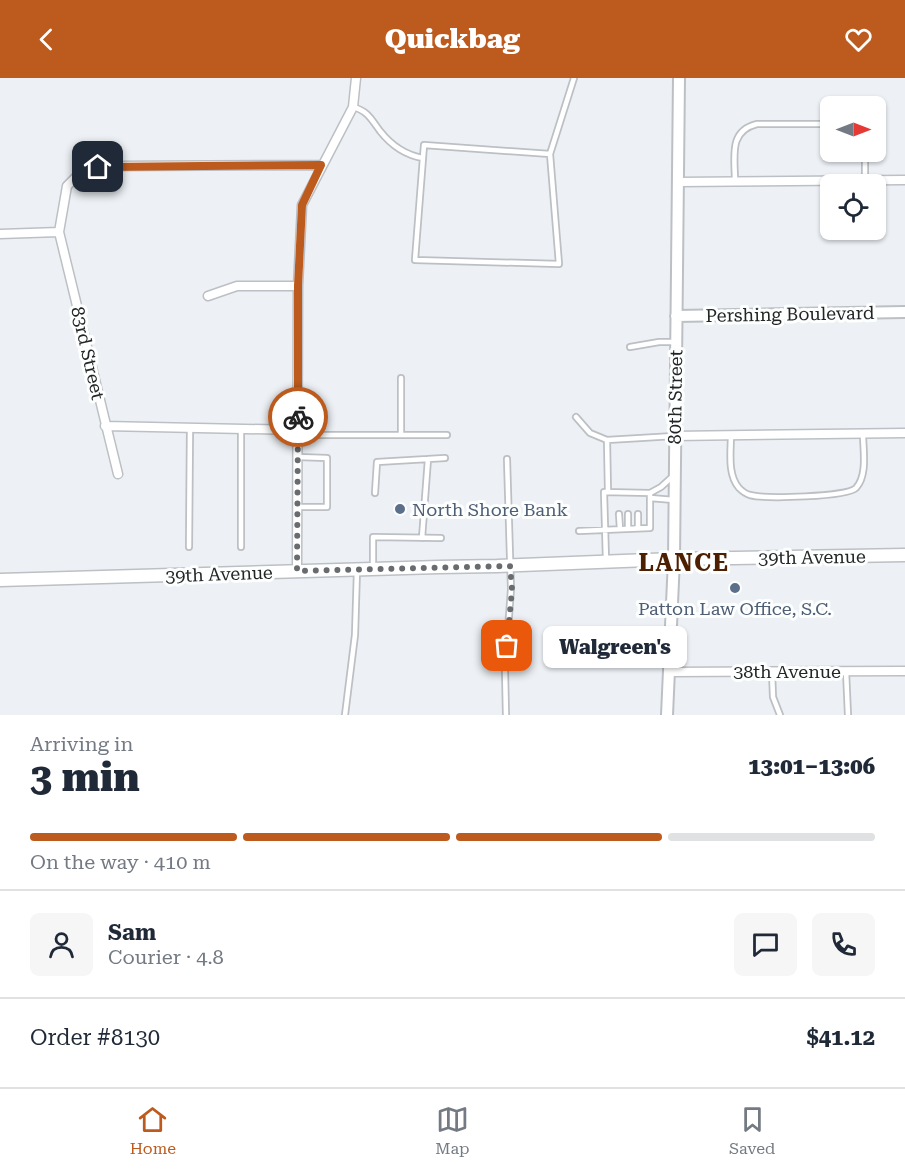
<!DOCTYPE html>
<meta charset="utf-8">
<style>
body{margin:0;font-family:"Roboto Serif",serif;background:#f6f6f7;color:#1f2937;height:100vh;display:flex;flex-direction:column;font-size:22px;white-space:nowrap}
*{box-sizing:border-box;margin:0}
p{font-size:20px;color:#747a83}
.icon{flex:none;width:33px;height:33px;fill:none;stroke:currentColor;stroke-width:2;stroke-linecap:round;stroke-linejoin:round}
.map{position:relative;height:637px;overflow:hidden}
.details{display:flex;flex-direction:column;background:#fff;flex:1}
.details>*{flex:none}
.needle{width:39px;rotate:90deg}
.buttons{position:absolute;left:820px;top:18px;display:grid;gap:12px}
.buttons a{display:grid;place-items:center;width:66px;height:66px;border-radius:9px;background:#fff;box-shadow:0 2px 4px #0004;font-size:30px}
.pin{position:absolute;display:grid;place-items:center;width:51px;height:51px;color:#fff;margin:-26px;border-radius:12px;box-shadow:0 3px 9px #0006}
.courier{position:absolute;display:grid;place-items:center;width:60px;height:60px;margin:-30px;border:4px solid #bc5b1d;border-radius:50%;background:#fff;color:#222;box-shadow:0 2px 8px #0007}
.bubble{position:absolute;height:42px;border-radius:9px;background:#fff;box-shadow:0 2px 4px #0004;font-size:20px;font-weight:800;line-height:42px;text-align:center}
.headline em{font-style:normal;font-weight:800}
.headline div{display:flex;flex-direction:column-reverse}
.headline{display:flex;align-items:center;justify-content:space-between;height:102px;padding:0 30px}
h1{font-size:39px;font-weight:800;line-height:45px}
.bar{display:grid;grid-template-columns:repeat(4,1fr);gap:9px 6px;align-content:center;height:72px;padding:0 30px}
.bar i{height:8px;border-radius:4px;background:#e0e1e3}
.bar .active{background:#bc5b1d}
.bar p{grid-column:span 4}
.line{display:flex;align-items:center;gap:15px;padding:0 30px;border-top:2px solid #e0e1e3}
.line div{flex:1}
.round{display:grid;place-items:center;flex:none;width:63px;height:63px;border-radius:9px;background:#f6f6f7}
header{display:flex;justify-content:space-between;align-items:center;height:78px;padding:0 30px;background:#bc5b1d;color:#fff;font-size:27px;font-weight:800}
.tabs{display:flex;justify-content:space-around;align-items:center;height:84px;border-top:2px solid #e0e1e3;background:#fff;font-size:16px;color:#747a83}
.tabs a{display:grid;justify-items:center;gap:3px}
.tabs .active{color:#bc5b1d}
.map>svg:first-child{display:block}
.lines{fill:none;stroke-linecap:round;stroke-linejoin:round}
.service-casing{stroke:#bcc0c4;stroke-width:8}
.minor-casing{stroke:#bcc0c4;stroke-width:11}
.tertiary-casing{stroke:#bcc0c4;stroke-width:14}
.secondary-casing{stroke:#bcc0c4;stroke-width:15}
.service{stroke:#fff;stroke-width:4.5}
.minor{stroke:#fff;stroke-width:8}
.tertiary{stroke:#fff;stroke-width:10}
.secondary{stroke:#fff;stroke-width:12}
.done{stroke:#696c6e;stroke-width:6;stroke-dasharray:0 10.8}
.route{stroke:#bc5b1d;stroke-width:8}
.service-dot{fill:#5c6f8a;stroke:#fdfefe;stroke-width:2}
.labels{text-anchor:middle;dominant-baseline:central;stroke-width:6;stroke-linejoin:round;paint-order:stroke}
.street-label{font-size:18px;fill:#222425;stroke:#fdfefe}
.service-label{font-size:18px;fill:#4e5e75;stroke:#fdfefe;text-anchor:start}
.district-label{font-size:24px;font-weight:bold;letter-spacing:1.5px;fill:#4e2002;stroke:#fdfefe}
</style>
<header><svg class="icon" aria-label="back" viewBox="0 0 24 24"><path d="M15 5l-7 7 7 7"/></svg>Quickbag<svg class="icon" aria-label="heart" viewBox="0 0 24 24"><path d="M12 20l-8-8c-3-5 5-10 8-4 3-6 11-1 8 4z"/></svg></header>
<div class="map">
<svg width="905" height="637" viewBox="0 0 905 637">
<rect width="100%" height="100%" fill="#edf1f5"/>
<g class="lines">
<defs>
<path id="service" d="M353 29C368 33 371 41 380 53 391 67 405 77 423 80
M550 76 424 67 415 182 559 186 550 76 574 0
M865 103V74
M735 104C735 79 728 53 757 46H831
M630 269 659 264H675
M576 339 590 355 607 362 674 358
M241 351V469
M731 356C731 373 727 396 739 410 742 413 746 416 750 417 765 421 847 419 856 410 868 397 863 371 863 356
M298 357H401V300
M401 357H447
M607 362 608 414
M375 415 377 384 445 380
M650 415 661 409 672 399
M650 420 674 422
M297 429H327V380L298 379
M619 436 620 451
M628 436V451
M638 436V450
M579 453C603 452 626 451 650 450V415L604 414 606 482
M422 460 428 381
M189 469 190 350
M373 488V459L441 460
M846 593 848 637
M772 594 773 619 780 637
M345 637 355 557 357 492
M506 637 505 592 511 511 507 381"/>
<path id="minor" d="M678 104 905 102
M0 156 59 154
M208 218 237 208H298
M105 348 298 352
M674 358 905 355
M118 396 59 154 67 108 84 91 113 88 321 87
M297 493 298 208 302 127 353 29 356 0
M669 594 905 593"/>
<path id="tertiary" d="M676 238 905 234
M667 637 674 481 679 0"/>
<path id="secondary" d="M0 502 439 489 497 488 674 481 905 477"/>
</defs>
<!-- service casing -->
<use href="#service" class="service-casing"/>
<!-- minor casing -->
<use href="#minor" class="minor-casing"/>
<!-- tertiary casing -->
<use href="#tertiary" class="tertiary-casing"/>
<!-- secondary casing -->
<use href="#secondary" class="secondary-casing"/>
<!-- service -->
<use href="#service" class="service"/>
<!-- minor -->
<use href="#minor" class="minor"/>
<!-- tertiary -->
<use href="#tertiary" class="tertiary"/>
<!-- secondary -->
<use href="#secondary" class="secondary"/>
</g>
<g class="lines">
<!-- done -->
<path class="done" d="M298 339 297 493 510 488 512 511 507 568"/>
<!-- route -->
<path class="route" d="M98 89 321 87 302 127 298 208V339"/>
</g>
<!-- markers -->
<g class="service-dot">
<circle cx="400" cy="431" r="6"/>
<circle cx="735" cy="510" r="6"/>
</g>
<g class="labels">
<!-- street labels -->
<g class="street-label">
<text transform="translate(790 236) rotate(-1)">Pershing Boulevard</text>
<text transform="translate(88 275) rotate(77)">83rd Street</text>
<text transform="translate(675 319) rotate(-89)">80th Street</text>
<text transform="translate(812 479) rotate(-1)">39th Avenue</text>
<text transform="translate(219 496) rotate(-2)">39th Avenue</text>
<text x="787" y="593">38th Avenue</text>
</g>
<!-- service labels -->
<g class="service-label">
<text x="412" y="431">North Shore Bank</text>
<text x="735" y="530" text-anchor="middle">Patton Law Office, S.C.</text>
</g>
<!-- district labels -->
<g class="district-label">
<text x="684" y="485">LANCE</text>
</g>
</g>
</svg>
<div class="buttons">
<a><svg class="needle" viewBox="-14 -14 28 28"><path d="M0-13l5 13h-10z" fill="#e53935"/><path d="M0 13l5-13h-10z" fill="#747a83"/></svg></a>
<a><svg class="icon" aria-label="locate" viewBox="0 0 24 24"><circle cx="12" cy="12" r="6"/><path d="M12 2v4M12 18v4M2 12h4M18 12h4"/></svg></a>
</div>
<div class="pin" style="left:507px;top:568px;background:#ea580c"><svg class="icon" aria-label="bag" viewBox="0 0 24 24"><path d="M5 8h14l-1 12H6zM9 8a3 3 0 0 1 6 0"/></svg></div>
<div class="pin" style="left:98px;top:89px;background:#1f2937"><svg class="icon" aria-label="home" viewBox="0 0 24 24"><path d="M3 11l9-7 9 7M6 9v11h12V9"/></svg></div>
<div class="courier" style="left:298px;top:339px"><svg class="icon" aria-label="bike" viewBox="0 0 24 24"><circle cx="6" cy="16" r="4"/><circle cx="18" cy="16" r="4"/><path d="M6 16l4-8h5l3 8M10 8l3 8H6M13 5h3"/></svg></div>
<div class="bubble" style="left:543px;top:548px;width:144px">Walgreen's</div>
</div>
<section class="details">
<div class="headline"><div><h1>3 min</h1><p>Arriving in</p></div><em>13:01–13:06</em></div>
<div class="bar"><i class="active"></i><i class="active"></i><i class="active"></i><i></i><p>On the way · 410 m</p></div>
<div class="line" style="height:108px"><a class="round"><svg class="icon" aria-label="person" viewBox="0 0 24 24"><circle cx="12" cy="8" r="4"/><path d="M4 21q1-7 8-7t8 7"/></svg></a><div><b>Sam</b><p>Courier · 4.8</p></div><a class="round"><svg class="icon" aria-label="chat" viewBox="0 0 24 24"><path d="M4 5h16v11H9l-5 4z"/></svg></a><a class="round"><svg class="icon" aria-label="phone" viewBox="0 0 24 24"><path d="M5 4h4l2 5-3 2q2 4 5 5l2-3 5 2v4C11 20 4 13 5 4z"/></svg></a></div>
<div class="line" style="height:78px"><div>Order #8130</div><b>$41.12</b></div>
</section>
<nav class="tabs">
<a class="active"><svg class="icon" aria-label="home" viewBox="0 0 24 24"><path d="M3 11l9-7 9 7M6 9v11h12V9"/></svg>Home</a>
<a><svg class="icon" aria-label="map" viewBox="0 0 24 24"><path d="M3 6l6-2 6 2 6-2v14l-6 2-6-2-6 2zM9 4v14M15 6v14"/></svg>Map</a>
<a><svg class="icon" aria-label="saved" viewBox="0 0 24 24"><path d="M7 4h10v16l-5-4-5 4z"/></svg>Saved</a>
</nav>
